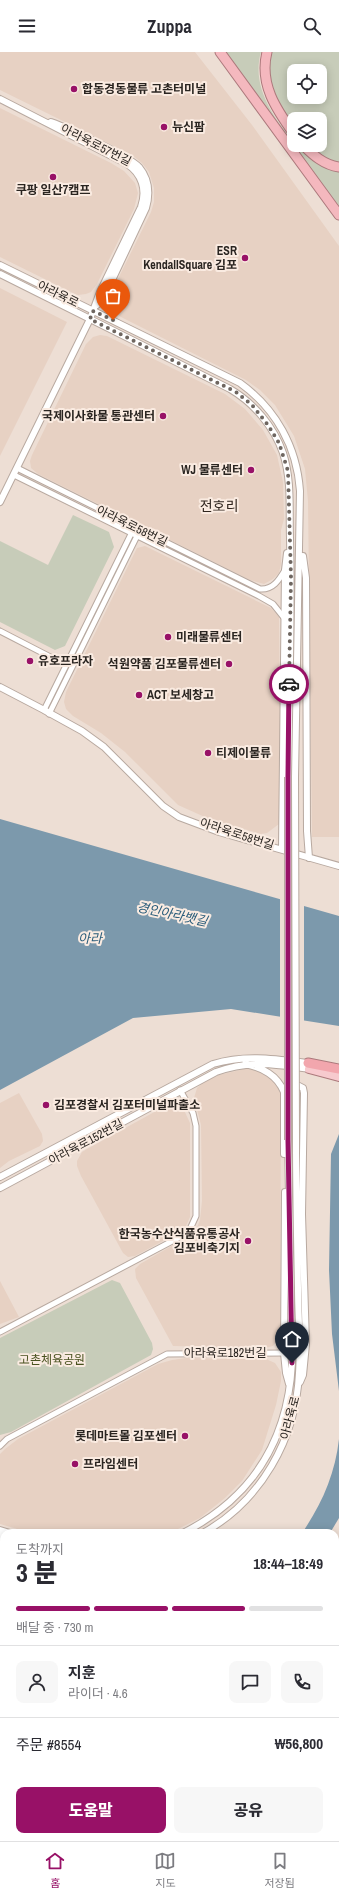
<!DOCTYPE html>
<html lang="ko">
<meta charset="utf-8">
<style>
body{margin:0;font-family:"Archivo Narrow","Noto Sans KR",sans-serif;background:#f7f7f7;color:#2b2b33;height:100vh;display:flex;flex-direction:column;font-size:15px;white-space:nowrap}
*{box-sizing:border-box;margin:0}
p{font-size:13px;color:#7c7c81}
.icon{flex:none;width:22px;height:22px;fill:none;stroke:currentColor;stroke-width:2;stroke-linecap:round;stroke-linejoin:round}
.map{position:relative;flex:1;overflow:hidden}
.details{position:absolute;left:0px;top:1477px;width:339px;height:312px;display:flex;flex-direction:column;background:#fff;border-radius:12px 12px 0 0;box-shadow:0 2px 10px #0003}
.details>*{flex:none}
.tools{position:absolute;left:287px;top:12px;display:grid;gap:8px}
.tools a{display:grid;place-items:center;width:40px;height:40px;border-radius:8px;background:#fff;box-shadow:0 2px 10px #0003;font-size:20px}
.pin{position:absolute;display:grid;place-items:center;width:34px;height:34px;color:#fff;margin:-41px -17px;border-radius:50% 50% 50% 0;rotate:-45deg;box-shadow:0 0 4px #0007}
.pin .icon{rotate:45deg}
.courier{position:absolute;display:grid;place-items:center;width:40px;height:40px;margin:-20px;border:3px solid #981167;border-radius:50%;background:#fff;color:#222;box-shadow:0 1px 5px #0007}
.summary em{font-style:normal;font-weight:800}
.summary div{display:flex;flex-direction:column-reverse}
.summary{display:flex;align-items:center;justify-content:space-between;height:68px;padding:0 16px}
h1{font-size:26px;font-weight:800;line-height:30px}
.bar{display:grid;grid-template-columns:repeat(4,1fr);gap:6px 4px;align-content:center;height:48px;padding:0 16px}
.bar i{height:5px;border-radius:3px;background:#e1e1e2}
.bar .selected{background:#981167}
.bar p{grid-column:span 4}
.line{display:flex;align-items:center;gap:10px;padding:0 16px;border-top:1px solid #e1e1e2}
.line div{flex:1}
.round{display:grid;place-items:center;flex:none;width:42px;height:42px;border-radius:8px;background:#f7f7f7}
.cta{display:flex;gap:8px;margin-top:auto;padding:8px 16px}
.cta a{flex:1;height:46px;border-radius:8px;background:#981167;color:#fff;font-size:16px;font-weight:800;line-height:46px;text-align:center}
.cta a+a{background:#f7f7f7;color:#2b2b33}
header{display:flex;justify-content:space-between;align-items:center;height:52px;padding:0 16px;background:#fff;font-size:18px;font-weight:800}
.dock{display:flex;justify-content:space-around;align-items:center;height:56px;border-top:1px solid #e1e1e2;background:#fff;font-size:11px;color:#7c7c81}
.dock a{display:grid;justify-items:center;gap:2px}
.dock .selected{color:#981167}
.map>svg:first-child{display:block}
.built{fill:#e7d1c3}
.green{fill:#c7ccb9;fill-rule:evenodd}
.water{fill:#7c99ac}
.pier{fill:#edded4}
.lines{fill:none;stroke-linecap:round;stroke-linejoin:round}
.minor-casing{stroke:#b8a9a0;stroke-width:7}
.tertiary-casing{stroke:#b8a9a0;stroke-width:8}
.primary-casing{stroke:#ac797c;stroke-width:10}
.trunk-casing{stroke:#ac797c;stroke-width:11}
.motorway-casing{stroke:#ac797c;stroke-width:11}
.minor{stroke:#fff;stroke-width:5}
.tertiary{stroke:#fff;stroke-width:6}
.primary{stroke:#f7cace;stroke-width:8}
.trunk{stroke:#f4b8be;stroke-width:9}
.motorway{stroke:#f2a6ad;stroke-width:9}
.tertiary-bridge-casing{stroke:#b8a9a0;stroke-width:8;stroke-linecap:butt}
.tertiary-bridge{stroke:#fff;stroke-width:6}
.done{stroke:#6e6660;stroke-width:4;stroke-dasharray:0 7.2}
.route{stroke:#981167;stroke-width:5}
.poi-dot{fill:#981167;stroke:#faebe1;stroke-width:1.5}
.labels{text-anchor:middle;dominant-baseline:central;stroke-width:4;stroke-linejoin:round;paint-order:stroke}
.poi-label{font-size:12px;font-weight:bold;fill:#2a2521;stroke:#faebe1;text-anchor:start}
.street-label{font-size:12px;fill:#2a2521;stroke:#faebe1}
.park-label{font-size:12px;fill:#495220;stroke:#faebe1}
.water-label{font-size:13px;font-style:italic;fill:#295c7a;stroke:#faebe1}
.quarter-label{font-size:14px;fill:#31261f;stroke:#faebe1}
</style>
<header><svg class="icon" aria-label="menu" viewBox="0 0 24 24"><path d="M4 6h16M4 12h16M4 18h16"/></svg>Zuppa<svg class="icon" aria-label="search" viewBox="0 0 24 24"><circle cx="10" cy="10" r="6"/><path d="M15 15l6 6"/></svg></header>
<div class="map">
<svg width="339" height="1789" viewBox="0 0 339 1789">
<rect width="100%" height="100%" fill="#edded4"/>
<!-- built -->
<path class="built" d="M0 0H195L252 73 339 194V785H312L308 449 305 417 294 384 275 353 260 338 246 328 121 265 113 259 110 248 112 239 151 160 154 150V136L149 120 142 111 132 103 0 38Z
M0 56 111 111 124 119 135 131 138 141 134 157 97 232 91 240 86 242 78 243 73 241 0 205Z
M0 236 67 270 0 404Z
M100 283 107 284 225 342 245 357 263 378 277 403 283 430 284 467 281 478V512L279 521 273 527 264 532 250 528 38 422 31 416 30 409 32 403 86 292 93 285Z
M145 494 271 556 279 565 281 761 279 772 267 781 261 782 207 766 178 753 125 700 101 681 73 664 66 657 64 650 66 640 132 506 137 496Z
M248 1016 268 1022 277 1033 281 1043 280 1284 273 1294 265 1296 173 1294 136 1226 135 1217 140 1212 189 1184 196 1178 200 1168 202 1149 201 1073 194 1046 197 1036 203 1030 219 1023Z
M19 1041 42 1082 43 1089 40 1094 9 1109 0 1116V1051Z
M172 1054 184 1058 190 1071V1165L186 1174 178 1181 135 1204 128 1205 123 1201 81 1124 77 1114V1109L82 1100 87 1097 158 1058Z
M0 1229 19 1265 0 1272Z
M186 1306 266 1307 275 1311 281 1320V1329L276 1353 262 1398 242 1429 225 1446 200 1466 170 1481H31L0 1472V1402L5 1397 18 1387 158 1312 172 1308Z"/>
<!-- green -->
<path class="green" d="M225 0H261C251 34 273 65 294 90V93H297L315 110 339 119V155Z
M270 0H339V111L331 110 306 93H320V67H294V79C279 54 260 31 270 0ZM294 19H320V45H294Z
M73 463 109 480 114 495 65 594 55 598 0 570V489L48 513Z
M112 1228 120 1231 152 1291 153 1297 151 1303 11 1380 0 1383V1286Z
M175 1785H209L210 1789H175Z"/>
<!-- water -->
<path class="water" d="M0 767 339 864V974L231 957 133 966 0 1038Z
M339 1082V1339L332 1282 329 1218 331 1102Z
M339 1387V1466L330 1481H302C322 1452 335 1422 339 1387Z"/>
<!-- pier -->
<path class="pier" d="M280 845 304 852V971L280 967Z"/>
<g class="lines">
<defs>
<path id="minor" d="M17 416 260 537C273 538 279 528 285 518
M14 423 259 544 273 552 285 567
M0 579 66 613
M44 658 133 478
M49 662 138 482
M0 1280 178 1186 190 1177 196 1164V1074L193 1061 180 1038
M0 1394 7 1387 167 1302 284 1301"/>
<path id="tertiary" d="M0 47 127 112C142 122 147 138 141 155L100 240 90 267 0 450
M51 70C68 76 127 103 139 115 149 127 150 142 146 156L105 243 97 253
M0 213 240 331C276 357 297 395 300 439L295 725
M0 222 230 337C254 351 274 375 283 401 292 429 289 457 290 486 292 565 289 645 288 725
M303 504 306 526 307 779 309 806
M0 635 46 659
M44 658 82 679 104 695 163 754 179 765 219 780 339 814
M282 797 285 518 287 501
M245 1012C263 1016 277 1023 284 1040V1102
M285 1037C290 1032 297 1032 303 1036L304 1041 302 1162 306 1292 303 1323 300 1330
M0 1125 213 1012C245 1002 276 1007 308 1011
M0 1136 216 1020C249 1008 274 1012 309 1017
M285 1140 284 1301 286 1321 289 1332
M0 1478 10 1481
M183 1481C252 1446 288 1388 292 1311L288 1088
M203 1481C261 1449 296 1387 299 1321 301 1293 298 1265 298 1236 297 1187 296 1137 296 1088
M0 1484 4 1486"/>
<path id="primary" d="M309 1017 339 1025"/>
<path id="trunk" d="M220 0 339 163
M267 0C259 32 276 57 294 82
M303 93C313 103 324 113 339 115"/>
<path id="motorway" d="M308 1011 339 1017
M335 1543 339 1539
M335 1580H339
M0 1592 4 1594
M0 1610 4 1611
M335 1695 339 1696
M335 1703 339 1704
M335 1715 339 1716
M335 1731 339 1733
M269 1785 271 1789
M278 1785 281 1789
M299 1785 304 1789"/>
</defs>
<!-- minor casing -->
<use href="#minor" class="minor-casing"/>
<!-- tertiary casing -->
<use href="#tertiary" class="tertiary-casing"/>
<!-- primary casing -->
<use href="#primary" class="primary-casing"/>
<!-- trunk casing -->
<use href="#trunk" class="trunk-casing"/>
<!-- motorway casing -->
<use href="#motorway" class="motorway-casing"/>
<!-- minor -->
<use href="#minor" class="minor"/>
<!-- tertiary -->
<use href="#tertiary" class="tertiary"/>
<!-- primary -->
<use href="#primary" class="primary"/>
<!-- trunk -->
<use href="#trunk" class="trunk"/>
<!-- motorway -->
<use href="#motorway" class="motorway"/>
<defs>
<path id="tertiary-bridge" d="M288 725V1088
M295 725 296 1088"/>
</defs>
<!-- tertiary-bridge casing -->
<use href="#tertiary-bridge" class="tertiary-bridge-casing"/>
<!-- tertiary-bridge -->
<use href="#tertiary-bridge" class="tertiary-bridge"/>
</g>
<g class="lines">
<!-- done -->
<path class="done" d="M113 268 93 259 90 267 236 340 252 353 268 373 279 391 288 419 291 526 289 632"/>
<!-- route -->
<path class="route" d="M289 632 288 725V1088L292 1311"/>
</g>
<!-- markers -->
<g class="poi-dot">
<circle cx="74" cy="37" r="4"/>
<circle cx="164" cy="75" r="4"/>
<circle cx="53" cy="125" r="4"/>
<circle cx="245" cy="206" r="4"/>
<circle cx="163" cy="364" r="4"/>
<circle cx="251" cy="418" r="4"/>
<circle cx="168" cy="585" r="4"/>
<circle cx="30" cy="609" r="4"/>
<circle cx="229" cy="612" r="4"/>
<circle cx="139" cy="643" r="4"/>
<circle cx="208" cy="701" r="4"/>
<circle cx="46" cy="1053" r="4"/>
<circle cx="248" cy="1189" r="4"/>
<circle cx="185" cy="1384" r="4"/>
<circle cx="75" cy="1412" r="4"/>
</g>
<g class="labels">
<!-- poi labels -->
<g class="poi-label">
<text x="82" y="37">합동경동물류 고촌터미널</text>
<text x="172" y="75">뉴신팜</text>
<text x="53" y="138" text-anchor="middle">쿠팡 일산7캠프</text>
<text x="237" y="199" text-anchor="end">ESR<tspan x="237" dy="14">KendallSquare 김포</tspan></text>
<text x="155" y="364" text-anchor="end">국제이사화물 통관센터</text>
<text x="243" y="418" text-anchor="end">WJ 물류센터</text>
<text x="176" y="585">미래물류센터</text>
<text x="38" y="609">유호프라자</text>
<text x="221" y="612" text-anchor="end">석원약품 김포물류센터</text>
<text x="147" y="643">ACT 보세창고</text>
<text x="216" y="701">티제이물류</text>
<text x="54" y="1053">김포경찰서 김포터미널파출소</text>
<text x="240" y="1182" text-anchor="end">한국농수산식품유통공사<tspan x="240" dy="14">김포비축기지</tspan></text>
<text x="177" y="1384" text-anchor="end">롯데마트몰 김포센터</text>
<text x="83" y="1412">프라임센터</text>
</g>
<!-- street labels -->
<g class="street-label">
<text transform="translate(96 93) rotate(27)">아라육로57번길</text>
<text transform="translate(58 242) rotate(26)">아라육로</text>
<text transform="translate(132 474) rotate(26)">아라육로58번길</text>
<text transform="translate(237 782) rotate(18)">아라육로58번길</text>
<text transform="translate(86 1090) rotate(-28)">아라육로152번길</text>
<text x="225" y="1301">아라육로182번길</text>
<text transform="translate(290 1366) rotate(-75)">아라육로</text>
</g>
<!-- park labels -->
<g class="park-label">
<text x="52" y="1308">고촌체육공원</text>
</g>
<!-- water labels -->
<g class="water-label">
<text transform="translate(172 862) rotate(12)">경인아라뱃길</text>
<text x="90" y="886">아라</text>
</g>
<!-- quarter labels -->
<g class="quarter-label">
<text x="219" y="454">전호리</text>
</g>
</g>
</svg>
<div class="tools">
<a><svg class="icon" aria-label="locate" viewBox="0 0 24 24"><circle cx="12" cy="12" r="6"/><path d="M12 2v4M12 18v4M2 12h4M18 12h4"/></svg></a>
<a><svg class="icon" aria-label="layers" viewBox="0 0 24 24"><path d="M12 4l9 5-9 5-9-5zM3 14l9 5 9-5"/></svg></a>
</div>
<div class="pin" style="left:113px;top:268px;background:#ea580c"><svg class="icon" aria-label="bag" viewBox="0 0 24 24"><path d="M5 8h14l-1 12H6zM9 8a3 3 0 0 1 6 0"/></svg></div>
<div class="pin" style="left:292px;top:1311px;background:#1f2937"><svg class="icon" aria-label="home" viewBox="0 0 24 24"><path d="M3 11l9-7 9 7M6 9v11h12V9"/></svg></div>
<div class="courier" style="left:289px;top:632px"><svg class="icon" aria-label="car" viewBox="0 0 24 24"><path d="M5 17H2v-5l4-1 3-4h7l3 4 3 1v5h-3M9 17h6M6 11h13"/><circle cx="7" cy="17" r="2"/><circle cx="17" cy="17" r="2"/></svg></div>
<section class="details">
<div class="summary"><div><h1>3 분</h1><p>도착까지</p></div><em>18:44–18:49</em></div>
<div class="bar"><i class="selected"></i><i class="selected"></i><i class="selected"></i><i></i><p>배달 중 · 730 m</p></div>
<div class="line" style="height:72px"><a class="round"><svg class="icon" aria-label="person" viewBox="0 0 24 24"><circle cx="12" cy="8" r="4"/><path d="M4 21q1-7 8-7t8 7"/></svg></a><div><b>지훈</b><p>라이더 · 4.6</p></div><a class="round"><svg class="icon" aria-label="chat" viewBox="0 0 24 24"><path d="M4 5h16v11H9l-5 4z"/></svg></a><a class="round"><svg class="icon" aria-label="phone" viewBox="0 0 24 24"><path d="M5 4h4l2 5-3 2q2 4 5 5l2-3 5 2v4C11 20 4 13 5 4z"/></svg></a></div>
<div class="line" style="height:52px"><div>주문 #8554</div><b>₩56,800</b></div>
<div class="cta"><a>도움말</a><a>공유</a></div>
</section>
</div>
<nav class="dock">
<a class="selected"><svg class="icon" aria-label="home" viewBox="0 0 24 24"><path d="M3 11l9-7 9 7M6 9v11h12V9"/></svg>홈</a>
<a><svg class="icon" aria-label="map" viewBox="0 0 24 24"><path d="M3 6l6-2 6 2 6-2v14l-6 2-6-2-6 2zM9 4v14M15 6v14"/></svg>지도</a>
<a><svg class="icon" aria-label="saved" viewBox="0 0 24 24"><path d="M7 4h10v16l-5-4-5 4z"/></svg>저장됨</a>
</nav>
